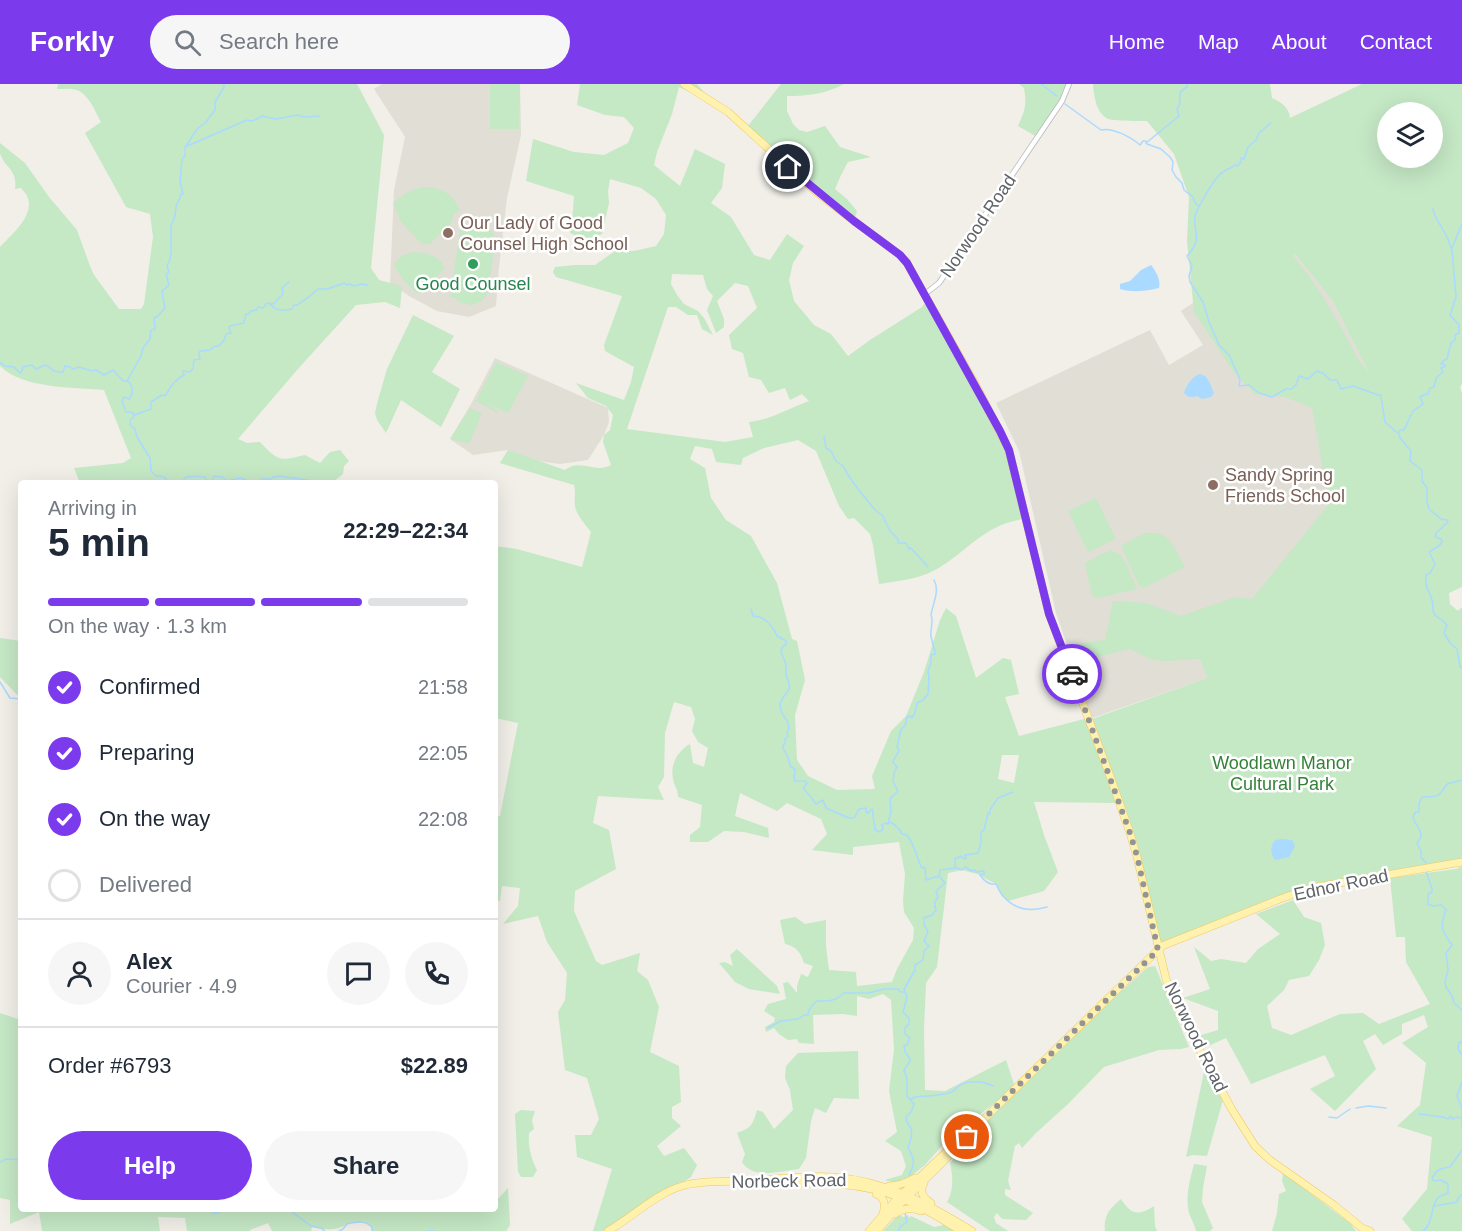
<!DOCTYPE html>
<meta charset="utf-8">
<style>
body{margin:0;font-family:Arial,sans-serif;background:#f6f6f7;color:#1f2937;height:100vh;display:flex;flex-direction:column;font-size:22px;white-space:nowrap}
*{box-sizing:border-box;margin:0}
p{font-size:20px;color:#747a83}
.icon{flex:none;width:33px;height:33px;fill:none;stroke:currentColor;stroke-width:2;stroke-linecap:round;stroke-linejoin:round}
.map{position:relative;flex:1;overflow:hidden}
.sheet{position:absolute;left:18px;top:396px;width:480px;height:732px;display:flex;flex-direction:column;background:#fff;border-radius:6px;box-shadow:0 6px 24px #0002}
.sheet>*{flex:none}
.fabs{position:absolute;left:1377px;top:18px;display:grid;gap:12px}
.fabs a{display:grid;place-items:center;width:66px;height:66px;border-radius:50%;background:#fff;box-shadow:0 6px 24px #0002;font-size:30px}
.pin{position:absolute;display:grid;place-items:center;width:51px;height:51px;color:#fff;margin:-26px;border:3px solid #fff;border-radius:50%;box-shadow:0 2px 6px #0007}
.courier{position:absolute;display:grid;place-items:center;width:60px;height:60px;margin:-30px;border:4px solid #7c3aed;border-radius:50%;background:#fff;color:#222;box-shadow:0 2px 8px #0007}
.headline em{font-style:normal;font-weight:800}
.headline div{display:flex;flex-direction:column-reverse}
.headline{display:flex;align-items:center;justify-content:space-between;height:102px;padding:0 30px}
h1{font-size:39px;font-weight:800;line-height:45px}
.bar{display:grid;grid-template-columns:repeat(4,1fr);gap:9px 6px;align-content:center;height:72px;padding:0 30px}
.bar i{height:8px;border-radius:4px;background:#e0e1e3}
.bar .selected{background:#7c3aed}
.bar p{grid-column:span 4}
.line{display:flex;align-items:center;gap:15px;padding:0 30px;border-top:2px solid #e0e1e3}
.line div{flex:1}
.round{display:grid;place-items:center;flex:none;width:63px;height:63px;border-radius:32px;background:#f6f6f7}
ol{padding:0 30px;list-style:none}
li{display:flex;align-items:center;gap:18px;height:66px}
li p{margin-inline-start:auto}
li .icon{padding:6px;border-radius:50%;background:#7c3aed;color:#fff;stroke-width:4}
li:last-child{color:#747a83}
li i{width:33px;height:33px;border:3px solid #e0e1e3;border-radius:50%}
.cta{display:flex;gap:12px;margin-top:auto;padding:12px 30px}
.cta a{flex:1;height:69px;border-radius:36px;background:#7c3aed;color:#fff;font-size:24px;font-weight:800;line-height:69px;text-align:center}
.cta a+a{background:#f6f6f7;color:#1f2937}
header{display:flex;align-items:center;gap:36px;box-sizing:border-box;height:84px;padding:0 30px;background:#7c3aed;color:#fff}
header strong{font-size:28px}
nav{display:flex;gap:33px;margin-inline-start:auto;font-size:21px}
.search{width:420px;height:54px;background:#f6f6f7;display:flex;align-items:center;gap:15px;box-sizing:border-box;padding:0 21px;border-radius:33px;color:#747a83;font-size:22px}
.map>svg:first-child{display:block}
.education{fill:#e1ded6}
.green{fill:#c5e8c5;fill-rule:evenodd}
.water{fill:#aadaff}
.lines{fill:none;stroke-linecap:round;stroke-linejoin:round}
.stream{stroke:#aadaff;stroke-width:1.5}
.minor-casing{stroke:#b5b8bc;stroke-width:6}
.major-casing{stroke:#f2c960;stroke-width:8}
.minor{stroke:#fff;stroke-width:4.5}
.major{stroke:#fff2af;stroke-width:7}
.done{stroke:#929495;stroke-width:6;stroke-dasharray:0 10.8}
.route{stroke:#7c3aed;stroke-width:8}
.education-dot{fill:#8d6e63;stroke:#fff;stroke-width:2}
.leisure-dot{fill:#2e9e5b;stroke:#fff;stroke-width:2}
.labels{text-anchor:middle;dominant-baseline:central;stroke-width:5;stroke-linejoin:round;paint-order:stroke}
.education-label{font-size:18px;fill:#785e54;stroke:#fff;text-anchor:start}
.street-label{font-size:18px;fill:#5f6368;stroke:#fff}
.leisure-label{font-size:18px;fill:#27864d;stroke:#fff}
.park-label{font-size:18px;fill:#348238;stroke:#fff}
</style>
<header>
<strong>Forkly</strong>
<div class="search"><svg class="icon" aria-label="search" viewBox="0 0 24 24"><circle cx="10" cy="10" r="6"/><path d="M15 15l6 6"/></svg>Search here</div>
<nav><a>Home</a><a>Map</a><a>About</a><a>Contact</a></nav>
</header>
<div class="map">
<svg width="1462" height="1147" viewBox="0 0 1462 1147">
<rect width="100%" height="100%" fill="#f1efe8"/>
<!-- education -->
<path class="education" d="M382 0H520L521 51 507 114 499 183 496 222 469 233 437 227 409 212 390 199 394 106 405 53 374 5Z
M1280 160 1290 176 1295 170 1332 216 1376 303 1373 537 1092 634 1056 529 1019 367 996 319 1150 246 1169 281 1203 261 1181 227Z
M495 274 608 324 609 338 604 351 588 376 560 380 530 376 508 366 473 371 450 355 471 320Z"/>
<!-- green -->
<path class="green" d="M58 0H357L384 51 371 184 379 196 402 202 400 224 385 218 356 221 297 286 238 355 247 359 260 358C279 378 279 377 305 371L320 379 330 368 340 366 349 377 344 382 343 390 332 399H80L74 384 123 379 131 374 104 306C73 303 23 305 0 282V163C11 151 36 131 27 112 26 109 23 107 21 104L15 105C18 85 4 84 0 69 0 66 0 62 0 59L25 79 49 113 77 146 90 182 94 191 119 225H141L144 220 153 153 150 130 126 123 85 49 101 38C95 27 89 11 77 6 71 4 63 5 57 5Z
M490 0H520L519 45H490Z
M580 0H697L713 19 679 3 672 30 657 68 654 81 680 102 695 65 725 80 722 104 711 119 731 133 754 171 770 176 787 150 804 162 793 179 789 196 794 217 814 241 831 250 848 272 870 256 922 223 929 213 1000 347 1026 434C1015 437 1004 439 995 444 971 456 954 478 929 489 913 496 896 497 879 500L873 461 870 450 854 434 848 435 839 422 816 367 798 356 764 364 743 374 741 381 716 378 712 365 695 362 690 375 705 384 711 414 726 436 751 452 777 499 792 555 797 557 805 596 795 631 797 676 808 692 837 706 875 705 872 692 891 647 906 632 924 588 940 536 946 524 956 532 976 594 1003 574 1011 576 1019 610 1005 613 1019 652 1088 634 1118 719 1034 718 1044 751 1058 788 1044 807 1008 817 1001 811 996 800 977 790 962 786 948 789 937 883 926 899 924 945 925 1006 945 1007 1006 976 1015 1003 947 1056 925 1081 905 1097 895 1099 885 1096 902 1091 906 1082 901 1067 885 1057 897 1048 889 1007 894 965 891 916 883 910 869 915 857 912V932L843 930 813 931 814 960 799 959 797 955 788 956 779 950 774 944 766 948 765 943 774 938 775 934 764 927 768 920 786 915 783 899 788 898 797 909V902L801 890 808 893 813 882 804 879C801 869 796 862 785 860L780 836 795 833 805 840 826 836V862L829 886 856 888 857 902 892 898 897 885 913 856 914 844 904 828 903 817 905 790 899 758 853 763V771L812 766 827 750 821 735 787 719 777 727 740 709 735 732 768 744 769 754 744 748 724 747 708 758H690V751L700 743 702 721 678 713C678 706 676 705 674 699 669 683 676 668 690 660L693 679 704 683 708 664 698 658 692 647 695 635 691 623 674 618 665 649 664 693 658 703 664 716 598 712 593 739 609 746 616 785 575 807 574 827 596 877 602 881 640 869 637 887 648 896 659 923 650 968 679 982 681 1018 672 1023V1034L681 1042 657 1062 664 1072 684 1064 697 1081 691 1093 607 1147H593L612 1085 577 1073 575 1051H591L599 1035 587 994 565 986 558 928 565 916 567 889 547 858 538 832 503 840 518 822 520 804 502 802 500 817 495 816V732H500L518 639 495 634V462L517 465 582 483 591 448C585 440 577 432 575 422 574 414 576 410 574 401L500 379 508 366 565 386C580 374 595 390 611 381L603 358 604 351 610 346 613 331 606 322 588 314 576 299 624 316 631 298 634 283 605 267 604 261 622 212 556 193 553 188 555 183 575 181H595L615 167H634L656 162 664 150 666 131 656 115 641 104 610 95 608 107 609 119 602 150C589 157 581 154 570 149L572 138 574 112 526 97 533 55 574 68 604 71 628 59 634 44 624 33 605 31 577 21ZM672 190 703 191 707 205 713 212 707 226 716 249 724 243V235L717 217 735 199 748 202 757 224 729 251 732 265 743 269 749 293 761 296 769 309 785 304 790 316 802 310 809 317C789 324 771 336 749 338L753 353 725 358 627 345 668 223H676L688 231H697L702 245 713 251 704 234 698 227 684 220 677 211 671 200ZM1002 671H1019L1014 699 998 695Z
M781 0H844C825 10 809 12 787 12V27L793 40 799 46 807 48 825 42 840 63 871 73 848 78 841 91 835 105 847 115 857 127 854 137 748 42Z
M1019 0H1069L1066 9 1037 53 1018 42C1025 27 1027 21 1024 4Z
M1093 0H1270L1272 14C1281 18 1289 23 1290 34L1362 0H1462V300L1460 303 1462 310V503L1449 509 1450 520 1458 527 1462 523V778L1311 804 1158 866 1136 770 1091 637 1092 635 1213 592 1207 593 1200 575 1167 577 1152 576 1130 565 1068 580 1061 562 1105 556 1113 517 1147 519 1181 532 1235 513 1252 515 1329 420 1312 324 1285 313 1255 310 1233 287 1194 228 1187 157 1189 113 1174 70 1147 37C1139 37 1114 37 1108 35 1096 29 1094 12 1093 0ZM1388 28H1432V74H1388ZM1295 170 1332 216 1368 287C1356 276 1350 258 1341 243 1327 219 1312 194 1293 172Z
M423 103C440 103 453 109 460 126L454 130 451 139 430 160H422L401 138 393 119C403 111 410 105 423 103Z
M474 139C487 139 495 146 495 159L488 208 486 213 478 219 471 221 461 219 454 213V214L450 213 461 141H465V143Z
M414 168C428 169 438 171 445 184L421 209H417L403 196 394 181C399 172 404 170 414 168Z
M413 231 454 252 432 288 460 305 441 343 401 316 386 349 377 336 375 329 378 316 387 285Z
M496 278 528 292 508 329 486 319 498 327 497 329 476 317Z
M470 324 482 329 469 360 450 355Z
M1096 414 1116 455 1088 468 1068 427Z
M1144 449C1150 449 1158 448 1163 451 1174 458 1179 472 1185 483L1144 504 1139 502 1121 462Z
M1110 466 1120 470 1127 481 1137 505 1098 514 1092 512 1085 479Z
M0 554 21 557V615L0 593Z
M1462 782V1147H1412L1402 1135 1427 1105 1432 1053 1397 1042 1420 1021 1426 979 1402 959 1428 943 1424 931 1402 940V950L1383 961 1375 950 1363 957 1376 985 1335 1027 1310 1005 1335 992 1325 971 1251 1000 1226 954 1204 964 1198 952 1218 946V927L1183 914 1210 905 1194 863 1211 877 1221 875 1246 879 1258 865 1280 850 1256 830 1293 816 1304 833 1321 839 1325 861 1319 876 1309 892 1289 896 1284 906 1267 922 1272 944 1291 951 1340 930 1363 929 1379 940 1430 920 1406 878 1405 853H1396L1390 794 1456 785Z
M737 865 777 902 780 910 749 905 735 898 719 879 725 878 733 882 730 871Z
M1155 882 1189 963 1181 965 1159 966 1104 983 1068 1020 1036 1049 1022 1064 1019 1059 1015 1062 1008 1097 1011 1106 1005 1105V1111L1033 1129 1026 1136 1002 1135 997 1129 994 1133 996 1139 1008 1147H990L947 1118C954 1106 953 1093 950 1079 1010 1008 1079 945 1148 883Z
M0 929 21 936V1125H448L449 1127 451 1125H495V1118L508 1104 510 1141 506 1147H372V1143C365 1136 356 1138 347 1140 338 1147 324 1146 312 1143L311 1147H272L268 1139 250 1146V1147H187L185 1134 158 1133 160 1147H42L39 1128 10 1140V1116L0 1114Z
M858 967 859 1015 834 1014 826 1029 815 1024 811 1037 806 1074 799 1085C781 1087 753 1096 742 1078L745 1070 737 1049C751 1044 753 1041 757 1026L763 1028 774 1045 793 1026 790 1006 785 994 786 982 798 969Z
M1204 988 1223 1016 1207 1072 1193 1071 1186 1073Z
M521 1026 535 1027 532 1036 534 1045 529 1049C528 1063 531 1074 537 1086L533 1093H521L518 1088 515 1030Z
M1194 1080 1207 1082 1203 1104 1202 1118 1213 1144 1210 1147H1196C1195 1141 1191 1135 1189 1129 1185 1112 1190 1096 1194 1080Z
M1283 1089 1350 1139 1356 1147H1272L1277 1129 1279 1110 1286 1107 1282 1097Z
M1121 1115C1131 1131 1139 1132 1154 1122L1155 1142 1157 1147H1105C1103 1132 1110 1124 1121 1115Z
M898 1131 904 1133 908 1131 909 1134 911 1132 934 1143 944 1141 956 1144 954 1147H883Z"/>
<!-- water -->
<path class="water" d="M1151 181C1156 187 1161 196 1159 204 1147 207 1132 209 1120 205V200L1130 197 1141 186Z
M1199 290C1209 291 1210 301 1214 309L1211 313 1202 315 1197 312C1191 314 1187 313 1184 309 1186 302 1192 293 1199 290Z
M1282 755 1292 756 1295 762 1289 773 1275 776C1270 768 1270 763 1275 756Z"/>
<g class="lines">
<!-- stream -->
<path class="stream" d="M1041 0 1057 12
M1065 20 1101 46C1112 43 1131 53 1140 61L1143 57H1146L1147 60 1161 65 1170 73 1173 78 1172 86 1176 93 1182 99 1184 106 1193 113 1195 119 1199 122
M1271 39 1259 49 1256 56 1248 63 1244 75 1241 74V79H1239L1238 82 1235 81C1231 85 1227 84 1223 88 1215 92 1198 123 1195 132 1194 136 1195 137 1195 141 1198 156 1197 161 1187 172L1192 182 1189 192 1190 198 1203 218 1209 238 1219 261 1229 271 1235 284 1240 296 1239 302 1249 301 1259 309 1272 313 1286 305H1291L1296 301 1299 292 1308 295 1317 287 1323 289 1330 296H1337L1341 305 1353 302 1381 312 1385 338 1399 350 1400 354 1411 367 1410 377 1422 386V397L1427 404V419L1429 425 1441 435 1447 436 1448 438 1436 449 1435 453 1441 455 1442 458 1440 461 1429 468 1435 480 1430 489 1426 491C1425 506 1429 505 1432 516 1434 521 1431 526 1435 531 1439 535 1443 535 1447 541L1444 549 1450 559 1457 565 1460 583 1462 584
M1146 59 1179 32 1177 25 1180 20C1179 11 1179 7 1187 3V0
M186 62 197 45 205 39 215 26V18L224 3V0
M1452 164 1462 140
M270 220C277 228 283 226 292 225L294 221H297C305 216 311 212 318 205H327L345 199 346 201 350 200 354 202 361 200 368 201
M0 279 5 282 14 283 20 289 22 287 23 283 32 281 36 285 45 281C54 284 49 288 63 288L65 282 70 283 73 285 79 283 92 287 96 286 104 291 113 286 123 297C134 296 134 309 129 315L124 313 122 317 126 328H132L134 331 133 334 130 336V341L135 345 137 353 150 374 151 387 156 392C162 391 167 394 168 399
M127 297 141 272 143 264 150 255 151 246 155 245 154 234 158 232 165 224 162 207 169 201 166 190 169 188 167 182 170 175 171 167V142L175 132 176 122 180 114V111L183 110 180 98 182 75 185 72V63L247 36C253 38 257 35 262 32L276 35 298 31 304 33 319 32
M134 331 151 325V318L162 311 165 312C170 304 174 296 184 291L183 287 190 288 193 284 194 276 200 275 199 269 200 267 210 266 215 262H219L224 256 226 250 231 249 229 244 230 242 244 239 246 230H249L251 227 257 226 258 223 263 224 267 219 273 220 283 210 282 204 289 198
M1399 349 1400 346H1404L1413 327 1423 320 1420 313 1424 311 1428 310 1430 304 1434 303 1436 294 1443 288 1441 284 1445 282 1444 280H1441L1444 276 1447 275 1451 259 1455 256V251L1459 249V241L1450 231 1456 213 1452 166 1447 153 1435 132 1433 125
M824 353 826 364 831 367 836 377 843 382 848 391 858 405 876 427 882 431 890 447 898 455V459H906L909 465 911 464 928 483
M181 399 186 393C192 392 198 392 205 393L206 396 212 397 214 392 222 393 227 397 240 394 254 399 258 398 262 395H271L273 393 279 392 314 397 319 399
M751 525 753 532C756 533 759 532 762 534 768 537 775 546 777 552L786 557V561L783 562 781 567C782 572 785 576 786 581 786 582 786 589 786 591 787 596 791 599 789 605 786 611 780 615 780 622 781 634 793 637 787 649L788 652 785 655V660L783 661V664L788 673 790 682 795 685 794 695 795 697H805L807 699 803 704C808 709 812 714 816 720L823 716 826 724 849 734H854L859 725 866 724V728L868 729 872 725 873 727C872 733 875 739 875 746L880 748 883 745 882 741 885 739 888 740 890 738C896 741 899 744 902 750L907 751C915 761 916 773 922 784L925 783 926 796 939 792 945 799 936 807 938 813C934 818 934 820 936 826L932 831 924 834V841L928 847 924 857 929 862 924 867 923 876 915 881V886L904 905 907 913 903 928 909 934V940L905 944V950L910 954 907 961 904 962 905 968 910 975 909 979 905 984 904 987 907 994V1012L914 1020 911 1028 906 1033C906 1040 909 1040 911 1045 913 1051 910 1058 908 1063 914 1075 916 1079 909 1091
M0 598 10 614 21 615
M888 739 891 728 890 715 898 707 893 698 894 689 897 683 893 678C894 673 898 671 899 666L897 663 901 645 905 642 907 633 910 632 912 634C917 627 915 626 917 619L923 616 928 610 929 594 928 587 931 579V571L935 570V567C933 562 932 557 931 552 930 544 934 538 931 531 933 519 940 507 934 496
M1426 782V779L1421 773V767L1417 759C1426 750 1417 743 1413 734L1414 730 1416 728H1419V719L1422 713C1439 712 1437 715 1447 700L1462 696
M957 784 962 786 965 783 972 787 975 786 976 788 984 787V790L980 791C984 797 989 801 996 800 998 804 1000 809 1003 812 1015 826 1030 828 1047 823
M1426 787 1432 805V808L1428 810V820L1433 822 1441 821 1446 825C1440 843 1441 846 1452 861L1446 869 1448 886 1445 898 1446 903 1452 912 1454 919 1462 926
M939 792 940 786 956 784 955 779V775L961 772 964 775 966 774 965 771 978 769 981 758V748L984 746 988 729 990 730V726L998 714 1013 708
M768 944 781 937 798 935 804 931H808C808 925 812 921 817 917H828L836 915 844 909H869L884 905H898L901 908H904
M1462 958 1459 959 1458 965 1462 971
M1462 998 1457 1012 1462 1024V1043
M911 1015 915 1013C926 1012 938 1012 948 1009 954 1008 956 1004 960 1001 968 996 985 997 993 1002
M1356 1024 1368 1022 1386 1024
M1419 1030 1443 1033 1448 1035 1451 1032 1452 1035 1457 1033 1462 1034
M1329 1033 1337 1034 1350 1025
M0 1078 6 1075 21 1076
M1435 1122 1457 1118 1459 1113 1462 1111
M208 1125 213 1129H218L223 1125
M288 1125 311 1142 321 1144 325 1147
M339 1147 343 1145 347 1140C356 1138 365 1136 372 1143V1147
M428 1147H434
M898 1147 901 1142 907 1138 905 1129
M1423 1147C1434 1140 1430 1119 1439 1113 1442 1111 1445 1110 1448 1109V1100L1441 1096 1435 1097 1432 1095C1435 1086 1441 1084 1450 1083L1462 1066"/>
<defs>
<path id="minor" d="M925 210 939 199 1062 17 1069 0"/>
<path id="major" d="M684 0 728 28 814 106 854 137 900 171 907 179 979 307 1009 366 1049 530 1110 692 1130 749 1137 773 1166 895 1176 922 1231 1024 1255 1062 1270 1076 1334 1121 1362 1144 1370 1147
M924 1099C919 1107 923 1114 931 1119
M774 1100C817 1098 863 1098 904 1115 924 1124 942 1135 961 1147
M889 1102C899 1102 906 1099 915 1094
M876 1110C886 1114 885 1121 883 1130
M895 1130C903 1124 911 1123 921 1127
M608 1147C631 1134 657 1109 682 1102 702 1096 729 1098 750 1097 778 1095 805 1091 833 1093 887 1097 926 1119 972 1147
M869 1147 895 1117 966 1049
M877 1147 901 1119 940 1081 990 1029 1162 862 1280 815 1311 804 1462 778"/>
</defs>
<!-- minor casing -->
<use href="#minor" class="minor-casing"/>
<!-- major casing -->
<use href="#major" class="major-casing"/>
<!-- minor -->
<use href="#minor" class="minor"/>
<!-- major -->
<use href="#major" class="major"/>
</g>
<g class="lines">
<!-- done -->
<path class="done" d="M967 1053 990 1029 1158 866 1137 772 1130 749 1072 590"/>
<!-- route -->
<path class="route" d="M788 83 854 137 900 171 907 179 1000 347 1009 366 1049 530 1072 590"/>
</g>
<!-- markers -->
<g class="education-dot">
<circle cx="448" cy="149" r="6"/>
<circle cx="1213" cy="401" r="6"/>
</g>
<circle class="leisure-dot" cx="473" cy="180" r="6"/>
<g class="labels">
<!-- education labels -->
<g class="education-label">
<text x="460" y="139">Our Lady of Good<tspan x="460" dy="21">Counsel High School</tspan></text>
<text x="1225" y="391">Sandy Spring<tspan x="1225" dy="21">Friends School</tspan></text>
</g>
<!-- street labels -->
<g class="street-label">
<text transform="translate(978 142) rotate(-56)">Norwood Road</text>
<text transform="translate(1341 801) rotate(-12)">Ednor Road</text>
<text transform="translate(1196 953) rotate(64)">Norwood Road</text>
<text transform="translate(789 1097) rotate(-1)">Norbeck Road</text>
</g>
<!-- leisure labels -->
<g class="leisure-label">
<text x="473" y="200">Good Counsel</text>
</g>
<!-- park labels -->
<g class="park-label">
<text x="1282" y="679">Woodlawn Manor<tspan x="1282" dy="21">Cultural Park</tspan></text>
</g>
</g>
</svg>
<div class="fabs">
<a><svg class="icon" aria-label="layers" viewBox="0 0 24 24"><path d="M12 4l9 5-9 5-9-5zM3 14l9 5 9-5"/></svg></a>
</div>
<div class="pin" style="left:967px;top:1053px;background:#ea580c"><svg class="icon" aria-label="bag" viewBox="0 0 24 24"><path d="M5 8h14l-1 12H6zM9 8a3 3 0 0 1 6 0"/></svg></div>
<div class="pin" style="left:788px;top:83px;background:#1f2937"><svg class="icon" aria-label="home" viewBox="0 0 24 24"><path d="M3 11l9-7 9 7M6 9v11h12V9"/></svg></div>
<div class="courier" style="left:1072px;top:590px"><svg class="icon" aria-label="car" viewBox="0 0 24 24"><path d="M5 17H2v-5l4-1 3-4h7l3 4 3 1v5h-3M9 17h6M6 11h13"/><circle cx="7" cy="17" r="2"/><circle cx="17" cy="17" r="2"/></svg></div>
<section class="sheet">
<div class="headline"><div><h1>5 min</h1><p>Arriving in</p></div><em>22:29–22:34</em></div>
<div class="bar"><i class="selected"></i><i class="selected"></i><i class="selected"></i><i></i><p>On the way · 1.3 km</p></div>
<ol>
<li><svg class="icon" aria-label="check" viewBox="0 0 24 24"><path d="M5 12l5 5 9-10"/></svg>Confirmed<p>21:58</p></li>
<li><svg class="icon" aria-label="check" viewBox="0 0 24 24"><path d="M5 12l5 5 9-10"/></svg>Preparing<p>22:05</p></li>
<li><svg class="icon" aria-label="check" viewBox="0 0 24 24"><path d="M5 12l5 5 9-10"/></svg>On the way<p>22:08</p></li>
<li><i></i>Delivered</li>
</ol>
<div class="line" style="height:108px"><a class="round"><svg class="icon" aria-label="person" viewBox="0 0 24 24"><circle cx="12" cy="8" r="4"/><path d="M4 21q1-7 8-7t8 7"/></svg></a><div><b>Alex</b><p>Courier · 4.9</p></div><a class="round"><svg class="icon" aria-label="chat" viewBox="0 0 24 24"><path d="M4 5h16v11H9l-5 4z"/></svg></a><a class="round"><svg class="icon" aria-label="phone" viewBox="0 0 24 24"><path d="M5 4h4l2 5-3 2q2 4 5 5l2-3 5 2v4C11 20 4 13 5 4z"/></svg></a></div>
<div class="line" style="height:78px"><div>Order #6793</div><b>$22.89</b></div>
<div class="cta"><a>Help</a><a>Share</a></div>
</section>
</div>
